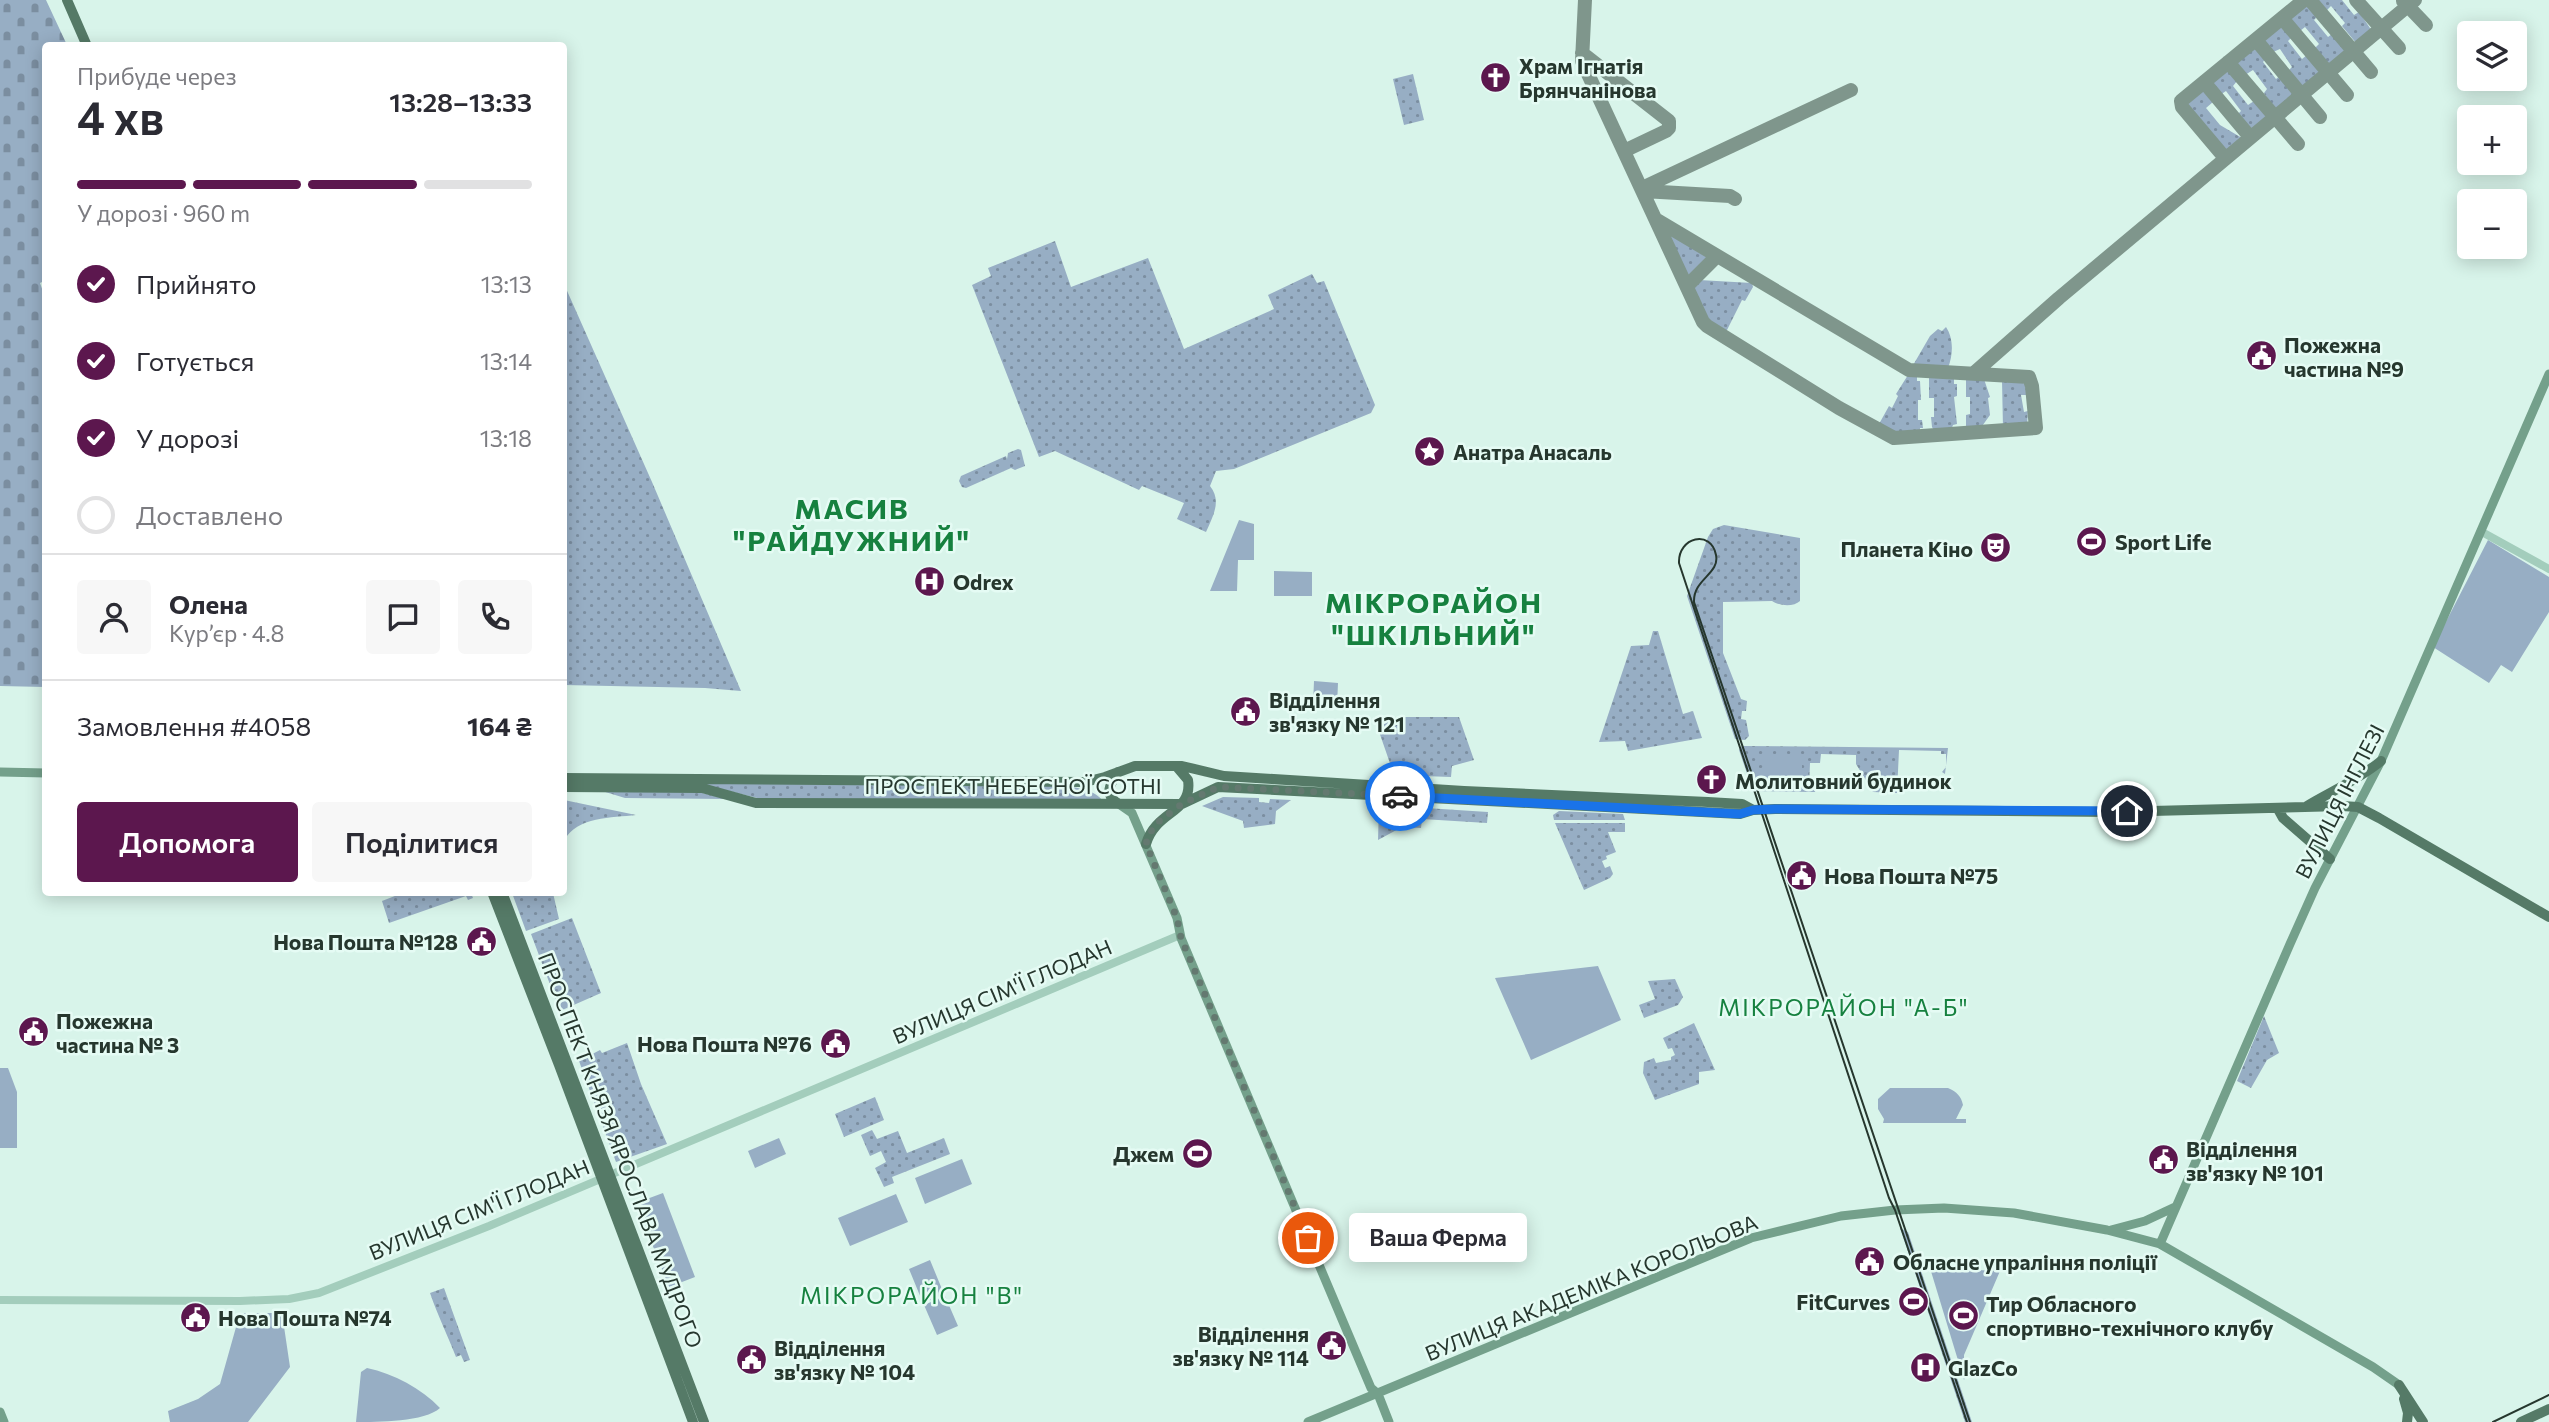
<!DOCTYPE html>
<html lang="uk">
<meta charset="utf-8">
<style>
body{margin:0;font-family:Commissioner,sans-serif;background:#f7f7f7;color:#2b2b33;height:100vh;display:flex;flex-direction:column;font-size:26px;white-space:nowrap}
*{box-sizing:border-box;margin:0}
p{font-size:23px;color:#7c7c81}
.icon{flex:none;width:38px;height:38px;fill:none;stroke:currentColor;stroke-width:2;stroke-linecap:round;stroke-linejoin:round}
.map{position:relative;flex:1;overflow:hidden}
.side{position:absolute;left:42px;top:42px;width:525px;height:854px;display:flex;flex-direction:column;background:#fff;border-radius:7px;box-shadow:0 4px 18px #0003}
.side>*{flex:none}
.controls{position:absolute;left:2457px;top:21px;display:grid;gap:14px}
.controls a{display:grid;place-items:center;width:70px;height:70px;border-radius:7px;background:#fff;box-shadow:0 4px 18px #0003;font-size:35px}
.pin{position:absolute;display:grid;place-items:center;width:60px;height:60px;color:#fff;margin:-30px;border:4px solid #fff;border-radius:50%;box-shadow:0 2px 7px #0007}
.courier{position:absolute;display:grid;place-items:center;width:70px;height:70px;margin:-35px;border:5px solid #1a73e8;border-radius:50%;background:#fff;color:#222;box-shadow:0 2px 9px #0007}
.bubble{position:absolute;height:49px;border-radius:7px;background:#fff;box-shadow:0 4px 18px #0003;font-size:23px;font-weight:600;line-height:49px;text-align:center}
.summary em{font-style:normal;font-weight:600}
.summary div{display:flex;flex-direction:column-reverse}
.summary{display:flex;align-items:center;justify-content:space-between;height:119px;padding:0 35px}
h1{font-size:46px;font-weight:600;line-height:52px}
.bar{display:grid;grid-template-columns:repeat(4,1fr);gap:10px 7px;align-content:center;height:84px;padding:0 35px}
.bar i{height:9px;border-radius:5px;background:#e1e1e2}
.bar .selected{background:#5c174e}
.bar p{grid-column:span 4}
.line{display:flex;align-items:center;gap:18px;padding:0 35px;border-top:2px solid #e1e1e2}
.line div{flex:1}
.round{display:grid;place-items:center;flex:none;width:74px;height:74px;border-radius:7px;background:#f7f7f7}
ol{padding:0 35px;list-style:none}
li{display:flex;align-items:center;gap:21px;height:77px}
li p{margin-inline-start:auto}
li .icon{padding:7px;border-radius:50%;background:#5c174e;color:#fff;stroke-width:4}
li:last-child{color:#7c7c81}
li i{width:38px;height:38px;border:4px solid #e1e1e2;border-radius:50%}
.button{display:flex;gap:14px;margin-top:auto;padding:14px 35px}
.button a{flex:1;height:80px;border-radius:7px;background:#5c174e;color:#fff;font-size:28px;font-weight:600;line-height:80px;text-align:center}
.button a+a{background:#f7f7f7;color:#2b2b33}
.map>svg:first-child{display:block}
.grass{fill:url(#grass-dots)}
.cemetery{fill:url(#cemetery-stones)}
.green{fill:#97aec4}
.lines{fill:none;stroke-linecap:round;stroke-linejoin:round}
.taxiway{stroke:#7f968c;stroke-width:14}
.tertiary{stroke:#a3cdbc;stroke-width:8}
.secondary{stroke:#74a08b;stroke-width:9}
.primary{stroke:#557a67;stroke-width:10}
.tram{stroke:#26372e;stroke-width:2}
.done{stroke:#647970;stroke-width:7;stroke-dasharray:0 12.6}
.route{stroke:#1a73e8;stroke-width:9}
.labels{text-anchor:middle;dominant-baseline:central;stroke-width:5;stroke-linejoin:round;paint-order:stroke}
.poi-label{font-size:21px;font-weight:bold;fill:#26372e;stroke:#e5fbf4;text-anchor:start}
.street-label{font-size:21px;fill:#26372e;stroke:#e5fbf4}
.neighbourhood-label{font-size:23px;letter-spacing:2px;fill:#16813f;stroke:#e5fbf4}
.district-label{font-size:28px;font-weight:bold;letter-spacing:2px;fill:#16813f;stroke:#e5fbf4}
</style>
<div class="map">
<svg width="2549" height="1422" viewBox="0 0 2549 1422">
<defs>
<pattern id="grass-dots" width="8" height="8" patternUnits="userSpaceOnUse" patternTransform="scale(1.75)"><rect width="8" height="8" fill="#97aec4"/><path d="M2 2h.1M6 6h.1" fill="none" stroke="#7b8ea0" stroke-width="1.8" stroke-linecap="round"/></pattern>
<pattern id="cemetery-stones" width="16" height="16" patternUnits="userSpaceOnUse" patternTransform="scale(1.75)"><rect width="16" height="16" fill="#97aec4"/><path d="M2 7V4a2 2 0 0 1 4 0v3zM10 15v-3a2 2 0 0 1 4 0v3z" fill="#7b8ea0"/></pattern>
</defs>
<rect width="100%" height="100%" fill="#d8f4ea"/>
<!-- grass -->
<path class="grass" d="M2317 0H2342L2354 15 2359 12 2372 31 2357 44 2342 26 2345 23 2331 6 2326 11Z
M2306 5 2318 16 2314 20 2328 37 2332 34 2345 48 2346 53 2330 66 2315 48 2319 44 2305 27 2300 31 2289 19Z
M2283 26 2293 36 2288 41 2302 59 2307 55 2322 72 2302 89 2288 71 2292 67 2280 49 2273 52 2263 40Z
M2257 46 2266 58 2263 62 2276 79 2281 75 2296 93 2275 111 2264 93 2267 89 2253 70 2245 75 2235 62Z
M2228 70 2237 81 2233 86 2248 105 2254 101 2266 115V118L2250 131 2237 115 2241 111 2226 91 2220 95 2211 83Z
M1413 74 1424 120 1404 125 1393 79Z
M2203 89 2213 102 2206 108 2220 125 2242 138 2226 152 2188 106V101Z
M1668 234H1669L1710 258 1688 276Z
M1055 241 1071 287 1148 258 1184 349 1274 309 1268 295 1312 274 1317 283 1324 281 1375 405 1371 413 1234 469 1216 471 1210 486C1222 501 1213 516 1206 532L1177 519 1184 503 1142 486 1139 490 1055 451 1039 457 972 285 991 276 988 268Z
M1699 280 1752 283 1753 287 1745 301 1742 300 1727 330 1724 332 1707 319 1692 287Z
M564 284 652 482 741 691 705 688 564 685Z
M1946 327C1954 339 1953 355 1948 368L1912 367 1930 336 1938 329 1942 331Z
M1908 375H1917V381H1920L1921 400H1918V420H1922L1923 428H1920V432L1896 433 1879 424 1889 406 1892 408 1898 396 1896 394Z
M1929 377 1954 378V384H1957V396L1954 397 1957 424 1953 425 1951 430 1935 432 1932 427 1931 417H1934V398H1929Z
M1966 378 1984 379 1990 397 1988 398 1990 415 1980 429H1966V415L1970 414V397H1966Z
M2002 381H2019L2025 384 2027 395H2021L2024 412 2028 411 2027 425 2003 428Z
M1018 449 1021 450 1025 466 1015 470 1011 468 966 488 962 487 959 481 961 476 1006 456 1007 459 1008 453Z
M1724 525 1800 538V601C1794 607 1779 606 1772 601L1723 602V653L1741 699 1747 701 1746 711H1742L1741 719 1746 720 1749 736 1745 740 1735 739 1687 596 1708 537 1713 529Z
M1653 631H1658L1683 714 1693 711 1702 738 1628 751 1625 741 1599 742 1631 646 1649 645Z
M1374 717H1459L1474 760 1452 766 1451 777 1394 775Z
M1742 746 1948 748 1945 774 1942 772 1946 767V754H1941V751L1899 750 1897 793 1873 792 1856 764V755L1821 754 1820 763H1810L1809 789H1816L1815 792 1753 791 1739 750Z
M564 781 1000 784 1008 787C1033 787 1086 780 1102 800L761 799 705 785Z
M691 790 726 799 625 798 602 791Z
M1223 797 1259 798V802L1269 803 1270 799 1291 800 1276 811 1275 824 1244 828 1243 821 1202 806Z
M564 800 636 815C612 818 577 816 564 841Z
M1379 805 1488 812 1487 823 1422 819 1421 828 1402 827 1378 840Z
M1559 811 1623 814 1625 820H1554L1553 815Z
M1555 823H1625V832H1608L1616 852 1606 856 1607 859 1602 861 1605 868 1610 866 1613 874 1610 878 1584 890Z
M405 892 471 893 473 898 468 900 466 896 389 923 382 901Z
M512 893H553L559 919 526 931Z
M572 918 601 993 560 1011 531 934Z
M1675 979 1683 997 1678 1005 1644 1018 1639 1005 1655 999 1648 981Z
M2264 1016 2279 1053 2267 1060 2251 1088 2237 1081Z
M1694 1023 1715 1070 1699 1072V1084L1655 1100 1643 1073 1644 1062 1654 1058 1656 1063 1671 1060V1057L1675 1055 1672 1048 1668 1049 1663 1038Z
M627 1043 641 1084 667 1144 616 1162 579 1061 600 1050 602 1053Z
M875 1097 884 1120 844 1137 835 1114Z
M872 1130 877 1139 898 1131 907 1153 944 1138 950 1154 892 1177 894 1183 884 1187 875 1168 886 1162 881 1151 870 1156 861 1135Z
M1900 1228 1908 1232 1972 1422H1965Z
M444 1288 470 1360 464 1362 461 1355 456 1357C447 1334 438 1316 430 1293Z"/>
<!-- cemetery -->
<path class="cemetery" d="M0 0H46L67 45 46 46V280L40 283 46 300 45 687 0 686Z"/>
<!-- green -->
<path class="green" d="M1239 520 1254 524V560H1238L1237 591H1210Z
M2488 540 2549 577V612L2512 672 2501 665 2489 683 2433 647Z
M1274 571 1312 572V596H1274Z
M1314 681 1338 683 1337 706 1313 705Z
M1765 756H1802V787H1765Z
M1598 966 1621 1020 1531 1060 1495 978Z
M0 1068H8L17 1092V1148H0Z
M1890 1088H1948C1957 1092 1961 1096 1963 1105L1956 1119H1966V1123H1883L1884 1119 1878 1109V1099Z
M779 1138 786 1154 755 1168 748 1151Z
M962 1159 972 1184 925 1204 915 1178Z
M663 1193 695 1277 669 1287 636 1203Z
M896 1194 908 1222 850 1246 838 1218Z
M930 1260 944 1294 923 1303 909 1269Z
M1930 1268 2000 1271 1964 1355V1365L1968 1370 1964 1380Z
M945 1296 958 1326 937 1335 924 1305Z
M240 1313H282L290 1367 248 1422H170L168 1411 198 1399 220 1384Z
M367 1368C394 1374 421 1388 440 1408 425 1422 378 1422 356 1422L361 1372Z"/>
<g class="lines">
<!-- taxiway -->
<path class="taxiway" d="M1585 0 1582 61 1703 322 1707 326 1839 408 1894 438 2036 428 2032 386 2029 377 1909 370 1657 220
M2310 0 2371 72
M2356 0 2399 48
M2403 1 2426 25
M2282 18 2347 95
M2256 40 2320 117
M1582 53 1669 121V128L1666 131 1624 151
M2228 62 2298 144
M2204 82 2250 137
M2225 158 2182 107 2181 101 2304 0
M1642 188 1851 90
M1643 191 1730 196 1735 199
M1687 286 1717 256
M1974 373 2059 298 2415 0"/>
<!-- tertiary -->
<path class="tertiary" d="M2482 532 2549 569
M0 1300 240 1301 289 1299 319 1293 489 1226 1180 935"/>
<!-- secondary -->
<path class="secondary" d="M0 772 46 773
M1119 804 1132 813 1177 918 1181 938 1371 1388 1378 1394 1389 1422
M2111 1230 2145 1221 2175 1207
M2160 1244 2290 944 2315 888 2381 761 2549 374
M0 1412 4 1422
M1308 1422 1751 1238 1841 1216 1895 1210 1944 1208 2014 1213 2107 1230 2160 1244 2373 1367 2399 1385"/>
<!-- primary -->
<path class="primary" d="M67 0 87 46
M1118 772C1110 784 1103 795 1119 804
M564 778 1085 782 1105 777 1135 766H1182L1224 776 1464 791 1708 802 1742 804 1753 810
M564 787 702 788 756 803 1182 804 1218 787 1740 814 1753 810 1775 809 2113 812 2342 806 2358 807 2379 818 2549 917
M2307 806C2332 791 2358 780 2381 761
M2278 809 2283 818 2330 859
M1146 844C1156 810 1193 813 1188 780L1177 767
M492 892 559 1065 693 1422
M502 892 704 1422
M2399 1385 2423 1422
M2404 1399 2408 1413 2407 1422
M2521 1422 2549 1409"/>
<!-- tram -->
<path class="tram" d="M1967 1422 1895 1210 1889 1198 1679 563C1678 537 1711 529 1716 555 1720 574 1693 579 1694 602L1970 1422
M2493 1422 2549 1395"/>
</g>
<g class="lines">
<!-- done -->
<path class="done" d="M1308 1238 1181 938 1177 918 1146 844 1149 834 1158 822 1182 804 1218 787 1400 796"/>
<!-- route -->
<path class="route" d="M1400 796 1740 814 1753 810 1775 809 2127 811"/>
</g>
<!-- icons -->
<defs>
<symbol id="church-disc" viewBox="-11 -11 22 22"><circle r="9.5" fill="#5c174e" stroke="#e5fbf4"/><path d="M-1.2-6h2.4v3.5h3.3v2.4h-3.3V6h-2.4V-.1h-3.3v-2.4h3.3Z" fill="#fff"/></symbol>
<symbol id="civic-disc" viewBox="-11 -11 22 22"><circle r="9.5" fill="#5c174e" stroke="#e5fbf4"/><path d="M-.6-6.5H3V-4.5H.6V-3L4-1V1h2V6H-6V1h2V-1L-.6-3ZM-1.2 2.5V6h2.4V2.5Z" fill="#fff"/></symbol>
<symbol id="sight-disc" viewBox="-11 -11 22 22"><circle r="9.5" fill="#5c174e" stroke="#e5fbf4"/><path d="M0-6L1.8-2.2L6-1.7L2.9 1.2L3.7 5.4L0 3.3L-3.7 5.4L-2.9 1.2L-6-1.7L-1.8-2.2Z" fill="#fff"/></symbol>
<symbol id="stadium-disc" viewBox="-11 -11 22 22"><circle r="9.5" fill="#5c174e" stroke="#e5fbf4"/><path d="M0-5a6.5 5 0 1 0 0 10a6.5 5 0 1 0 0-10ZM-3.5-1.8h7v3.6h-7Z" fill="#fff"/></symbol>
<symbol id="theatre-disc" viewBox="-11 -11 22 22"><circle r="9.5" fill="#5c174e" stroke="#e5fbf4"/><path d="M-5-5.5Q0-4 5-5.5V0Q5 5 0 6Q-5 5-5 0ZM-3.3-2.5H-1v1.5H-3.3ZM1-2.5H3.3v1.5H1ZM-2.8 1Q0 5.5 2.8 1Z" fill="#fff"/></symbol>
<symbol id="hospital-disc" viewBox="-11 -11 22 22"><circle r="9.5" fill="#5c174e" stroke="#e5fbf4"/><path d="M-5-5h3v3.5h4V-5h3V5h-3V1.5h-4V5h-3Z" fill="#fff"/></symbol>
</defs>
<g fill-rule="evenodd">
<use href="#church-disc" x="1478" y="60" width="35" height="35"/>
<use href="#civic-disc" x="2244" y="338" width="35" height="35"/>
<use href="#sight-disc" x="1412" y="434" width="35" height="35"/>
<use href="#stadium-disc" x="2074" y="524" width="35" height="35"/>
<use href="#theatre-disc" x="1978" y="530" width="35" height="35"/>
<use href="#hospital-disc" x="912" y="564" width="35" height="35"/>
<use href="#civic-disc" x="1228" y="694" width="35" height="35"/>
<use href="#church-disc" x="1694" y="762" width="35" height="35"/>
<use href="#civic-disc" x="1784" y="858" width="35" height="35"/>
<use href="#civic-disc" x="464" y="924" width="35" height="35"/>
<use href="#civic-disc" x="16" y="1014" width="35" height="35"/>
<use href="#civic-disc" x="818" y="1026" width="35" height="35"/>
<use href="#stadium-disc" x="1180" y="1136" width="35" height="35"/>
<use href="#civic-disc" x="2146" y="1142" width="35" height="35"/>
<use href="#civic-disc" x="1852" y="1244" width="35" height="35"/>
<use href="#stadium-disc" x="1896" y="1284" width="35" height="35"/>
<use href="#stadium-disc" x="1946" y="1298" width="35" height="35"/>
<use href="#civic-disc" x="178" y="1300" width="35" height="35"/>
<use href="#civic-disc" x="1314" y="1328" width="35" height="35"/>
<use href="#civic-disc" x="734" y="1342" width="35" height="35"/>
<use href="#hospital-disc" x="1908" y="1350" width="35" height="35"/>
</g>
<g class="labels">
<!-- poi labels -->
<g class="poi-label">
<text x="1519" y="65">Храм Ігнатія<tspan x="1519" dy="24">Брянчанінова</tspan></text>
<text x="2284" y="344">Пожежна<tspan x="2284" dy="24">частина №9</tspan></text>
<text x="1453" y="451">Анатра Анасаль</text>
<text x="2115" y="541">Sport Life</text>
<text x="1973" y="548" text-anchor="end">Планета Кіно</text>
<text x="953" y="581">Odrex</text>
<text x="1269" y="699">Відділення<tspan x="1269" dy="24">зв'язку № 121</tspan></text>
<text x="1735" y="780">Молитовний будинок</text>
<text x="1824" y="875">Нова Пошта №75</text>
<text x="458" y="941" text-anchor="end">Нова Пошта №128</text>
<text x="56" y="1020">Пожежна<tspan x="56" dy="24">частина № 3</tspan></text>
<text x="812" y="1043" text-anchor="end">Нова Пошта №76</text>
<text x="2186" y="1148">Відділення<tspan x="2186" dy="24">зв'язку № 101</tspan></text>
<text x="1174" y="1153" text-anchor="end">Джем</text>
<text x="1893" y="1261">Обласне упраління поліції</text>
<text x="1890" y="1301" text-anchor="end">FitCurves</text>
<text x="1986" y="1303">Тир Обласного<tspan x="1986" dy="24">спортивно-технічного клубу</tspan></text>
<text x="218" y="1317">Нова Пошта №74</text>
<text x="1309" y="1333" text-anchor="end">Відділення<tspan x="1309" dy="24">зв'язку № 114</tspan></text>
<text x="774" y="1347">Відділення<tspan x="774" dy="24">зв'язку № 104</tspan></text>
<text x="1948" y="1367">GlazCo</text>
</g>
<!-- street labels -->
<g class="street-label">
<text x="1013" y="785">ПРОСПЕКТ НЕБЕСНОЇ СОТНІ</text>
<text transform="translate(2339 801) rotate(-63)">ВУЛИЦЯ ІНГЛЕЗІ</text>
<text transform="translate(1002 991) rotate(-23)">ВУЛИЦЯ СІМ'Ї ГЛОДАН</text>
<text transform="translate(621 1150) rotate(69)">ПРОСПЕКТ КНЯЗЯ ЯРОСЛАВА МУДРОГО</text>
<text transform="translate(479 1209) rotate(-22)">ВУЛИЦЯ СІМ'Ї ГЛОДАН</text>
<text transform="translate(1591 1287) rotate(-22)">ВУЛИЦЯ АКАДЕМІКА КОРОЛЬОВА</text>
</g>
<!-- neighbourhood labels -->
<g class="neighbourhood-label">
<text x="1844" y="1007">МІКРОРАЙОН "А-Б"</text>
<text x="912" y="1295">МІКРОРАЙОН "В"</text>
</g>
<!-- district labels -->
<g class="district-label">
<text x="852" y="508">МАСИВ<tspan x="852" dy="32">"РАЙДУЖНИЙ"</tspan></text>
<text x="1434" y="602">МІКРОРАЙОН<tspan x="1434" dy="32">"ШКІЛЬНИЙ"</tspan></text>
</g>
</g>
</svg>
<div class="controls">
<a><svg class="icon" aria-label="layers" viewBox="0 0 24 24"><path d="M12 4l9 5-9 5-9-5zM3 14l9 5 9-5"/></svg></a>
<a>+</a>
<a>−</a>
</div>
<div class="pin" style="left:1308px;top:1238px;background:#ea580c"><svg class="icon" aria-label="bag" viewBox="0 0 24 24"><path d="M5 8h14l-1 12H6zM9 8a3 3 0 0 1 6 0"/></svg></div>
<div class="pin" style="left:2127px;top:811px;background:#1f2937"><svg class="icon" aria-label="home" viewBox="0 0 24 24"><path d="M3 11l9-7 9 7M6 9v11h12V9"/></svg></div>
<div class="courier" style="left:1400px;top:796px"><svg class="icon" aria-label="car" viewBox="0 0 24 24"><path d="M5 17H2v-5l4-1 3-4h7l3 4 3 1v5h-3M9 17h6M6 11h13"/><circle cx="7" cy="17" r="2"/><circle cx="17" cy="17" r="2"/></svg></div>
<div class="bubble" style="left:1349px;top:1213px;width:178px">Ваша Ферма</div>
<section class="side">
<div class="summary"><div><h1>4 хв</h1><p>Прибуде через</p></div><em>13:28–13:33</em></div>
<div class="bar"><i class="selected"></i><i class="selected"></i><i class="selected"></i><i></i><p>У дорозі · 960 m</p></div>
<ol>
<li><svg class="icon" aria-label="check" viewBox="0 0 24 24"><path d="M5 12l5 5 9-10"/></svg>Прийнято<p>13:13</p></li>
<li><svg class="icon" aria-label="check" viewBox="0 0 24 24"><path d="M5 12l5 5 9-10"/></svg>Готується<p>13:14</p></li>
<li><svg class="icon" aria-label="check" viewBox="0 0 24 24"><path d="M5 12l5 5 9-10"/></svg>У дорозі<p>13:18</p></li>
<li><i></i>Доставлено</li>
</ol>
<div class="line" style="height:126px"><a class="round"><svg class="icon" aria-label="person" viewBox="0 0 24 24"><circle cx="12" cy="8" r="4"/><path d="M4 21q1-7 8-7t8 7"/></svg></a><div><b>Олена</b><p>Кур’єр · 4.8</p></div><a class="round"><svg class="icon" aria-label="chat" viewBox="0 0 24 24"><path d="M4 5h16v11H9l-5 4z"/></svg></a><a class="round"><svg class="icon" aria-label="phone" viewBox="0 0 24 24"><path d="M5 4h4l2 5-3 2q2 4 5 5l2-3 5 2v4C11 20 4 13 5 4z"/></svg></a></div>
<div class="line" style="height:91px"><div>Замовлення #4058</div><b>164 ₴</b></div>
<div class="button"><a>Допомога</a><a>Поділитися</a></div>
</section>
</div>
